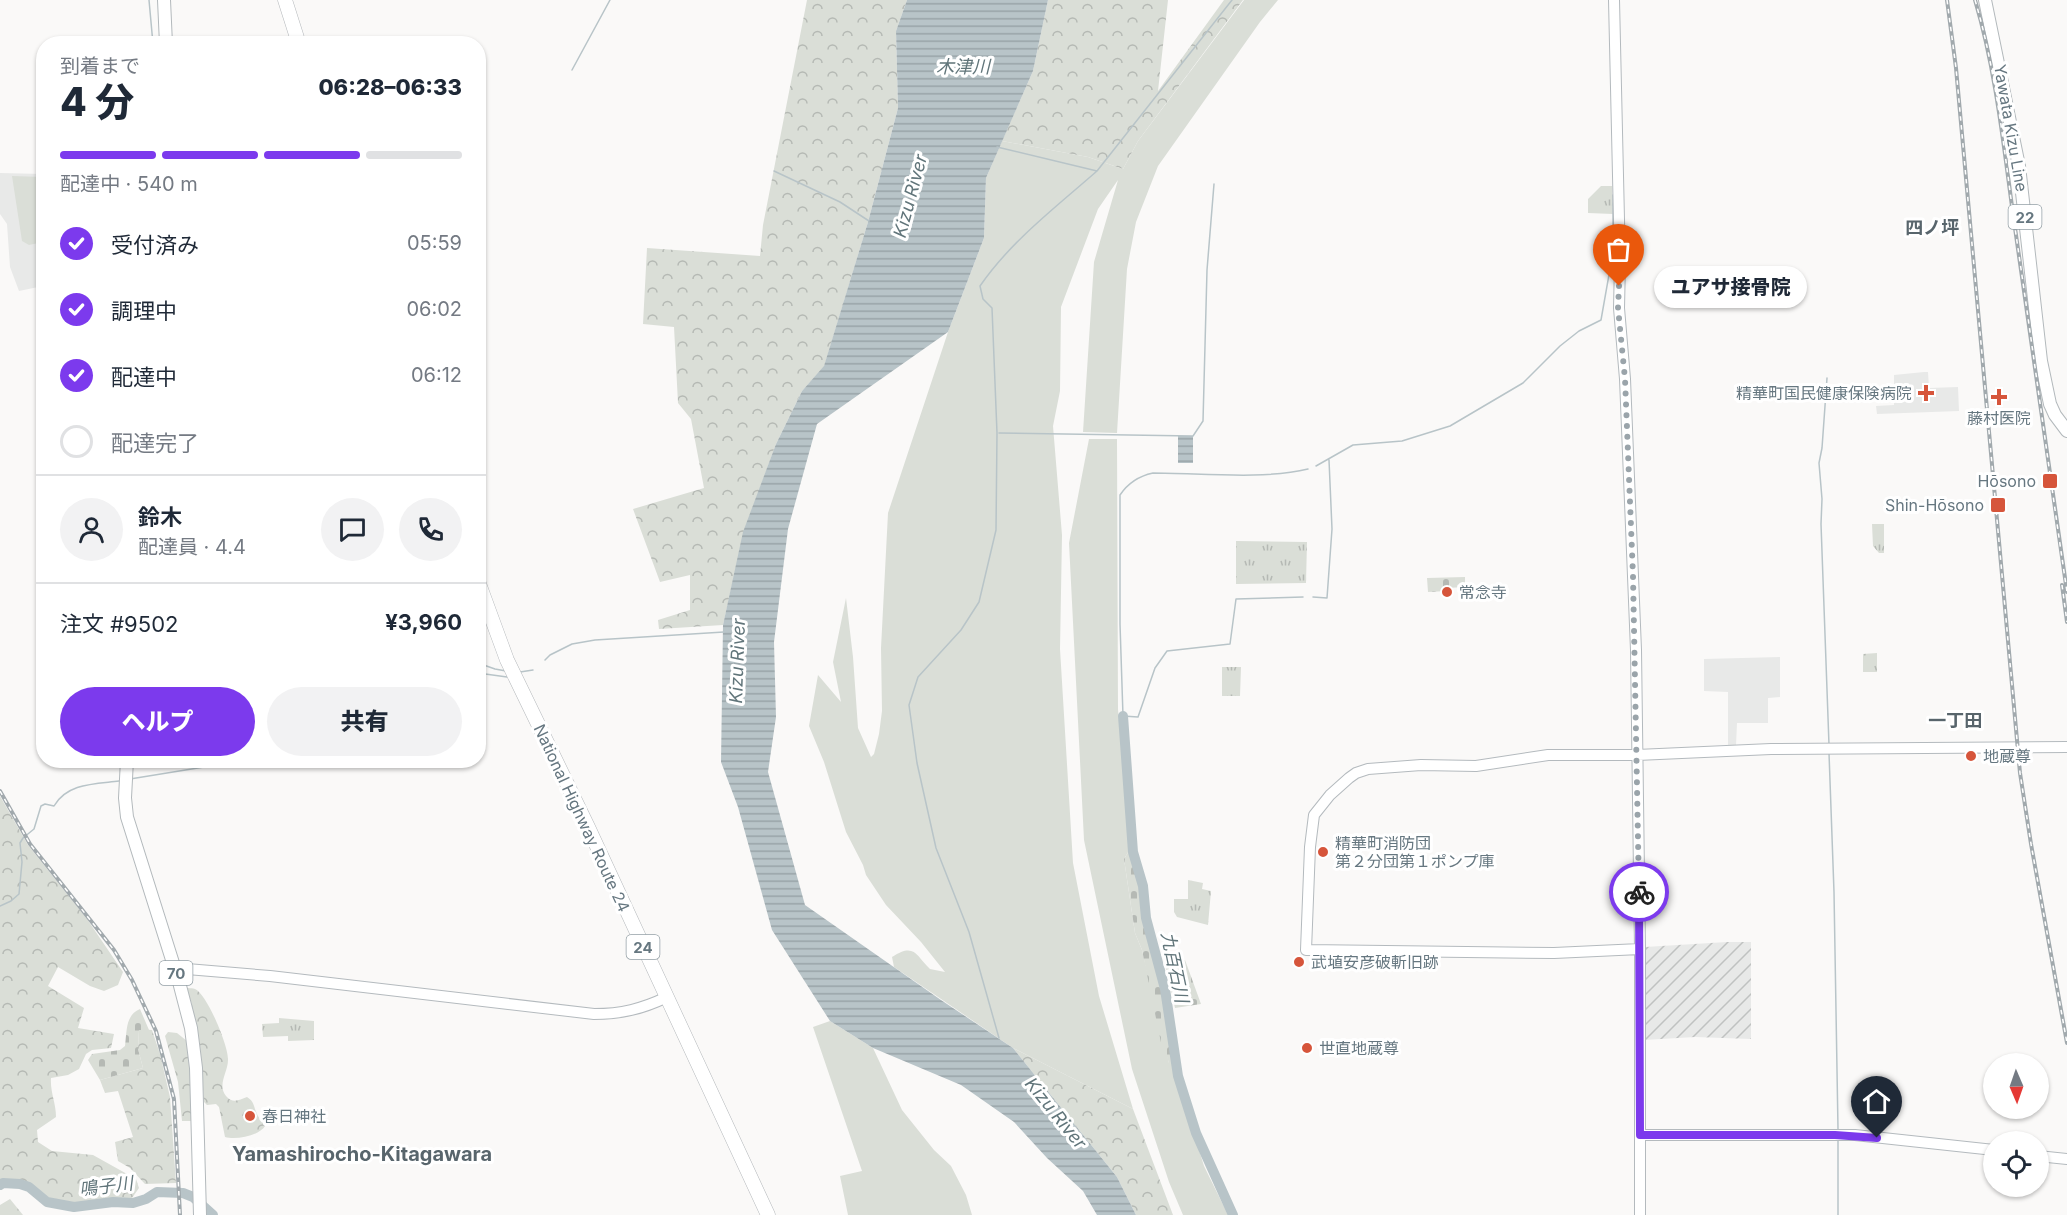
<!DOCTYPE html>
<html lang="ja">
<meta charset="utf-8">
<style>
body{margin:0;font-family:Inter,"Noto Sans JP",sans-serif;background:#f2f2f3;color:#1f2937;height:100vh;display:flex;flex-direction:column;font-size:22px;white-space:nowrap}
*{box-sizing:border-box;margin:0}
p{font-size:20px;color:#747a83}
.icon{flex:none;width:33px;height:33px;fill:none;stroke:currentColor;stroke-width:2;stroke-linecap:round;stroke-linejoin:round}
.map{position:relative;flex:1;overflow:hidden}
.sheet{position:absolute;left:36px;top:36px;width:450px;height:732px;display:flex;flex-direction:column;background:#fff;border-radius:24px;box-shadow:0 2px 4px #0004}
.sheet>*{flex:none}
.needle{width:39px;rotate:178deg}
.tools{position:absolute;left:1983px;top:1053px;display:grid;gap:12px}
.tools a{display:grid;place-items:center;width:66px;height:66px;border-radius:50%;background:#fff;box-shadow:0 2px 4px #0004;font-size:30px}
.pin{position:absolute;display:grid;place-items:center;width:51px;height:51px;color:#fff;margin:-62px -26px;border-radius:50% 50% 50% 0;rotate:-45deg;box-shadow:0 0 6px #0007}
.pin .icon{rotate:45deg}
.courier{position:absolute;display:grid;place-items:center;width:60px;height:60px;margin:-30px;border:4px solid #7c3aed;border-radius:50%;background:#fff;color:#222;box-shadow:0 2px 8px #0007}
.bubble{position:absolute;height:42px;border-radius:21px;background:#fff;box-shadow:0 2px 4px #0004;font-size:20px;font-weight:800;line-height:42px;text-align:center}
.overview em{font-style:normal;font-weight:800}
.overview div{display:flex;flex-direction:column-reverse}
.overview{display:flex;align-items:center;justify-content:space-between;height:102px;padding:0 24px}
h1{font-size:39px;font-weight:800;line-height:45px}
.bar{display:grid;grid-template-columns:repeat(4,1fr);gap:9px 6px;align-content:center;height:72px;padding:0 24px}
.bar i{height:8px;border-radius:4px;background:#e0e1e3}
.bar .current{background:#7c3aed}
.bar p{grid-column:span 4}
.line{display:flex;align-items:center;gap:15px;padding:0 24px;border-top:2px solid #e0e1e3}
.line div{flex:1}
.round{display:grid;place-items:center;flex:none;width:63px;height:63px;border-radius:32px;background:#f2f2f3}
ol{padding:0 24px;list-style:none}
li{display:flex;align-items:center;gap:18px;height:66px}
li p{margin-inline-start:auto}
li .icon{padding:6px;border-radius:50%;background:#7c3aed;color:#fff;stroke-width:4}
li:last-child{color:#747a83}
li i{width:33px;height:33px;border:3px solid #e0e1e3;border-radius:50%}
.button{display:flex;gap:12px;margin-top:auto;padding:12px 24px}
.button a{flex:1;height:69px;border-radius:36px;background:#7c3aed;color:#fff;font-size:24px;font-weight:800;line-height:69px;text-align:center}
.button a+a{background:#f2f2f3;color:#1f2937}
.map>svg:first-child{display:block}
.built{fill:#e8e9e8}
.industrial{fill:url(#industrial-furrows)}
.grass{fill:#daded7}
.forest{fill:url(#forest-crowns)}
.cemetery{fill:url(#cemetery-stones)}
.park{fill:url(#park-tufts)}
.water{fill:url(#water-rules)}
.lines{fill:none;stroke-linecap:round;stroke-linejoin:round}
.stream{stroke:#b8c4c8;stroke-width:1.5}
.river{stroke:#b8c4c8;stroke-width:10}
.secondary-casing{stroke:#b4babe;stroke-width:12}
.primary-casing{stroke:#b3b9bc;stroke-width:14}
.highway-casing{stroke:#b5b9bc;stroke-width:15}
.secondary{stroke:#fff;stroke-width:10}
.primary{stroke:#fff;stroke-width:12}
.highway{stroke:#fff;stroke-width:14}
.rail-casing{stroke:#a1a9ad;stroke-width:4}
.rail{stroke:#fff;stroke-width:1.5;stroke-dasharray:4.5;stroke-linecap:butt}
.done{stroke:#9aa4aa;stroke-width:6;stroke-dasharray:0 10.8}
.route{stroke:#7c3aed;stroke-width:8}
.poi-dot{fill:#d6553b;stroke:#fff;stroke-width:2}
.labels{text-anchor:middle;dominant-baseline:central;stroke-width:6;stroke-linejoin:round;paint-order:stroke}
.shield{fill:#fff;stroke:#94a0a6;stroke-width:1.5}
.shield-label{font-size:15px;font-weight:bold;fill:#667780}
.street-label{font-size:16px;fill:#667780;stroke:#fff}
.poi-label{font-size:16px;fill:#667780;stroke:#fff;text-anchor:start}
.water-label{font-size:18px;font-style:italic;fill:#61757a;stroke:#fff}
.neighbourhood-label{font-size:18px;font-weight:bold;fill:#58656c;stroke:#fff}
.quarter-label{font-size:20px;font-weight:bold;fill:#58656c;stroke:#fff}
</style>
<div class="map">
<svg width="2067" height="1215" viewBox="0 0 2067 1215">
<defs>
<pattern id="industrial-furrows" width="10" height="10" patternUnits="userSpaceOnUse" patternTransform="scale(1.5)"><rect width="10" height="10" fill="#e8e9e8"/><path d="M-1 1l2-2M0 10L10 0M9 11l2-2" fill="none" stroke="#c0c2c1"/></pattern>
<pattern id="forest-crowns" width="20" height="18" patternUnits="userSpaceOnUse" patternTransform="scale(1.5)"><rect width="20" height="18" fill="#daded7"/><path d="M2 6a3 3 0 1 1 6 0M12 15a3 3 0 1 1 6 0" fill="none" stroke="#b5b9b4"/></pattern>
<pattern id="cemetery-stones" width="16" height="16" patternUnits="userSpaceOnUse" patternTransform="scale(1.5)"><rect width="16" height="16" fill="#daded7"/><path d="M2 7V4a2 2 0 0 1 4 0v3zM10 15v-3a2 2 0 0 1 4 0v3z" fill="#b5b9b4"/></pattern>
<pattern id="park-tufts" width="24" height="20" patternUnits="userSpaceOnUse" patternTransform="scale(1.5)"><rect width="24" height="20" fill="#daded7"/><path d="M3 7l-1-3M5 7V3M7 7l1-3M15 17l-1-3M17 17v-4M19 17l1-3" fill="none" stroke="#b5b9b4"/></pattern>
<pattern id="water-rules" width="6" height="5" patternUnits="userSpaceOnUse" patternTransform="scale(1.5)"><rect width="6" height="5" fill="#b8c4c8"/><path d="M0 2.5h6" fill="none" stroke="#99a4a8"/></pattern>
</defs>
<rect width="100%" height="100%" fill="#faf9f8"/>
<!-- built -->
<path class="built" d="M0 173 43 174V286L19 291 10 267 7 224 0 214Z
M1924 372H1928L1929 388 1958 387 1959 411 1877 414 1876 406 1894 405V375Z
M1780 657V697L1768 698V723H1737L1736 746H1728V692L1704 691V659Z"/>
<!-- industrial -->
<path class="industrial" d="M1727 942H1751V1039L1695 1037 1644 1040V949L1645 947Z"/>
<!-- grass -->
<path class="grass" d="M1244 0H1278L1260 22 1158 166 1136 222 1127 269 1117 433 1083 432 1094 262 1118 180 1098 209 1061 307 1060 391 1053 426 1062 535 1060 649 1073 863 1099 996 1133 1109 1013 1048 894 967 892 957C915 942 916 956 930 969L945 972 921 942 886 905 866 875 863 865 846 832 824 762 809 726 818 675 841 702 833 662 846 598 853 657 858 728 871 757 874 754 879 734 882 711 881 648 888 513 948 332 984 238 986 178 1002 141 1088 157 1123 169 1138 141Z
M12 176 43 177V242L29 245 22 241Z
M1089 439H1117L1118 709 1130 849 1124 859 1135 933 1142 950 1169 1063H1174L1181 1093 1204 1166 1228 1215H1183L1169 1182 1132 1069 1084 840 1069 543Z
M830 1021 873 1048 902 1110 934 1150 951 1166 966 1195 972 1215H848L840 1176 862 1171 813 1027Z"/>
<!-- forest -->
<path class="forest" d="M807 0H907L896 31 898 108 868 222 824 367 802 391 776 444 744 532 723 625 659 629 658 620 690 610V575L660 582 633 509 704 488 691 419 678 403 674 327 643 324 647 248 760 256 763 225Z
M1048 0H1168L1158 91 1224 0H1243L1138 141 1123 169 1088 157 1002 141 1033 71Z
M0 796 28 845 87 919 123 972 118 985 104 991 90 986 58 967 48 986 84 1008 78 1028 114 1034 111 1048 92 1050 86 1054 79 1069 68 1075 51 1078C50 1092 56 1103 56 1117L37 1130 38 1142 52 1151 93 1155 136 1179 139 1188 132 1198C109 1198 82 1207 61 1202 37 1197 29 1174 0 1180Z
M185 988C186 988 194 988 195 989 207 994 229 1047 228 1060 228 1072 217 1085 226 1096 233 1104 239 1100 247 1097 255 1102 253 1106 257 1114 259 1119 263 1121 265 1126 259 1136 236 1140 225 1137L219 1107 216 1104 207 1105 204 1102 199 1040 191 1001Z
M139 1029 152 1030 160 1054 170 1097 176 1183 145 1184 130 1168 118 1161 115 1142 133 1137 118 1091 105 1093 100 1080 143 1068 138 1049Z
M168 1032 177 1033 187 1041 193 1091 194 1121H182L178 1082 165 1036Z
M1013 1048 1133 1109 1173 1215H1136L1117 1177Z
M10 1199 23 1215H0V1205Z"/>
<!-- cemetery -->
<path class="cemetery" d="M1465 577V587L1447 588V591L1428 592 1427 578Z
M1130 849 1140 886 1146 925 1166 1012 1174 1063H1169L1167 1057H1164L1142 950 1135 933 1124 859Z
M1185 960 1201 1004 1175 1008 1165 964Z
M140 1009 149 1030H139L138 1049 143 1068 100 1080 88 1060 92 1054 120 1050 125 1046C127 1032 125 1015 140 1009Z"/>
<!-- park -->
<path class="park" d="M1601 186H1612L1613 214 1588 213V199Z
M1872 524H1884V553H1879L1873 546Z
M1236 541 1307 542 1306 583 1236 584Z
M1877 653V672H1863V654Z
M1222 667H1241L1240 696H1222Z
M1188 880 1203 883 1202 889 1211 891 1208 925 1177 917 1174 912V899H1188Z
M279 1018 314 1021V1040L288 1041V1036L263 1037 262 1024 279 1023Z"/>
<!-- water -->
<path class="water" d="M907 0H1048L1033 71 986 178 984 238 948 332 817 424 788 529 774 642 776 717 768 772 805 905 941 1000 1013 1048 1117 1177 1136 1215H1097L1083 1191 1047 1158 1014 1122 961 1085 873 1048 830 1021 772 930 738 807 721 762 723 625 743 532 776 444 802 391 824 366 868 222 898 108 896 31Z
M1178 436H1193V463H1178Z"/>
<g class="lines">
<!-- stream -->
<path class="stream" d="M149 0 153 44
M572 70 610 0
M997 147 1097 171 1232 0
M774 171 840 202 869 221
M1827 378 1822 448 1819 463 1822 499 1821 524 1829 745
M999 433 1193 436 1203 421 1207 270 1214 184
M1316 466 1353 445 1402 441 1450 426 1523 383 1560 346 1579 331 1601 320 1613 252V195
M1303 597 1236 599 1230 644 1167 651 1155 668 1138 717 1123 716 1120 624V495C1128 483 1139 476 1153 473 1200 473 1263 480 1308 469
M1313 597 1327 598 1332 529 1329 460
M545 660 550 655 572 644 595 640 724 632
M478 663 495 669 506 671
M520 672 533 670
M478 673 507 677
M1829 753 1834 892 1838 1129
M130 779 204 767 229 760
M0 906 11 901 19 894 22 862 20 843 23 838 34 829 41 806 45 804 54 806C67 783 95 784 119 781
M999 1038 969 932 936 848 917 763 909 705 918 677 961 630 979 602 996 530 997 433 992 308 983 299 980 286C1011 241 1056 207 1097 171
M1838 1140V1215"/>
<!-- river -->
<path class="river" d="M1123 716 1133 852 1143 886 1146 918 1165 989 1178 1076 1196 1133 1233 1215
M0 1185 3 1183 20 1184 29 1187 47 1202 74 1207 113 1202 133 1203 146 1199 157 1192 183 1193 193 1197 213 1215"/>
<defs>
<path id="secondary" d="M1614 0 1620 263 1619 308 1625 379 1636 650 1640 949V1215
M1640 949 1554 953 1306 950 1310 847 1314 815 1330 795 1349 778 1356 773 1368 769 1421 765 1476 766 1548 755H1637L1771 749 2067 747
M175 968 270 976 594 1014C621 1014 642 1009 667 997
M1640 1135H1855L1994 1150
M2038 1156 2067 1159"/>
<path id="primary" d="M164 0 166 44
M1985 0 2019 166 2041 361 2050 404 2055 415 2067 431
M127 760 125 798 127 817 179 982 191 1028 196 1068 200 1215"/>
<path id="highway" d="M285 0 299 44
M478 581 507 660 588 827 768 1215"/>
</defs>
<!-- secondary casing -->
<use href="#secondary" class="secondary-casing"/>
<!-- primary casing -->
<use href="#primary" class="primary-casing"/>
<!-- highway casing -->
<use href="#highway" class="highway-casing"/>
<!-- secondary -->
<use href="#secondary" class="secondary"/>
<!-- primary -->
<use href="#primary" class="primary"/>
<!-- highway -->
<use href="#highway" class="highway"/>
<defs>
<path id="rail" d="M1947 0 1956 68 2020 773 2031 844 2067 1043
M1975 0C1997 74 2004 151 2015 228 2033 349 2049 471 2067 592
M2062 585 2067 622
M0 791 30 844 114 950 132 980 156 1031 174 1099 180 1215"/>
</defs>
<!-- rail casing -->
<use href="#rail" class="rail-casing"/>
<!-- rail -->
<use href="#rail" class="rail"/>
</g>
<g class="lines">
<!-- done -->
<path class="done" d="M1619 286 1618 308 1625 379 1633 576 1639 892"/>
<!-- route -->
<path class="route" d="M1639 892 1640 1135H1835L1877 1138"/>
</g>
<!-- markers -->
<g class="poi-dot">
<path d="M1923 384h6v6h6v6h-6v6h-6v-6h-6v-6h6z"/>
<path d="M1996 388h6v6h6v6h-6v6h-6v-6h-6v-6h6z"/>
<rect x="2042" y="473" width="16" height="16" rx="3"/>
<rect x="1990" y="497" width="16" height="16" rx="3"/>
<circle cx="1447" cy="592" r="6"/>
<circle cx="1971" cy="756" r="6"/>
<circle cx="1323" cy="852" r="6"/>
<circle cx="1299" cy="962" r="6"/>
<circle cx="1307" cy="1048" r="6"/>
<circle cx="250" cy="1116" r="6"/>
</g>
<g class="labels">
<!-- shield labels -->
<g class="shield">
<rect x="2008.5" y="205" width="33" height="24" rx="4.5"/>
<rect x="626.5" y="935" width="33" height="24" rx="4.5"/>
<rect x="159.5" y="961" width="33" height="24" rx="4.5"/>
</g>
<g class="shield-label">
<text x="2025" y="217">22</text>
<text x="643" y="947">24</text>
<text x="176" y="973">70</text>
</g>
<!-- street labels -->
<g class="street-label">
<text transform="translate(2011 128) rotate(80)">Yawata Kizu Line</text>
<text transform="translate(582 818) rotate(65)">National Highway Route 24</text>
</g>
<!-- poi labels -->
<g class="poi-label">
<text x="1912" y="393" text-anchor="end">精華町国民健康保険病院</text>
<text x="1999" y="418" text-anchor="middle">藤村医院</text>
<text x="2036" y="481" text-anchor="end">Hōsono</text>
<text x="1984" y="505" text-anchor="end">Shin-Hōsono</text>
<text x="1459" y="592">常念寺</text>
<text x="1983" y="756">地蔵尊</text>
<text x="1335" y="843">精華町消防団<tspan x="1335" dy="18">第２分団第１ポンプ庫</tspan></text>
<text x="1311" y="962">武埴安彦破斬旧跡</text>
<text x="1319" y="1048">世直地蔵尊</text>
<text x="262" y="1116">春日神社</text>
</g>
<!-- water labels -->
<g class="water-label">
<text x="963" y="66">木津川</text>
<text transform="translate(910 196) rotate(-75)">Kizu River</text>
<text transform="translate(737 661) rotate(-88)">Kizu River</text>
<text transform="translate(1175 967) rotate(78)">九百石川</text>
<text transform="translate(1056 1113) rotate(51)">Kizu River</text>
<text transform="translate(106 1186) rotate(-7)">鳴子川</text>
</g>
<!-- neighbourhood labels -->
<g class="neighbourhood-label">
<text x="1932" y="227">四ノ坪</text>
<text x="1955" y="720">一丁田</text>
</g>
<!-- quarter labels -->
<g class="quarter-label">
<text x="362" y="1154">Yamashirocho-Kitagawara</text>
</g>
</g>
</svg>
<div class="tools">
<a><svg class="needle" viewBox="-14 -14 28 28"><path d="M0-13l5 13h-10z" fill="#e53935"/><path d="M0 13l5-13h-10z" fill="#747a83"/></svg></a>
<a><svg class="icon" aria-label="locate" viewBox="0 0 24 24"><circle cx="12" cy="12" r="6"/><path d="M12 2v4M12 18v4M2 12h4M18 12h4"/></svg></a>
</div>
<div class="pin" style="left:1619px;top:286px;background:#ea580c"><svg class="icon" aria-label="bag" viewBox="0 0 24 24"><path d="M5 8h14l-1 12H6zM9 8a3 3 0 0 1 6 0"/></svg></div>
<div class="pin" style="left:1877px;top:1138px;background:#1f2937"><svg class="icon" aria-label="home" viewBox="0 0 24 24"><path d="M3 11l9-7 9 7M6 9v11h12V9"/></svg></div>
<div class="courier" style="left:1639px;top:892px"><svg class="icon" aria-label="bike" viewBox="0 0 24 24"><circle cx="6" cy="16" r="4"/><circle cx="18" cy="16" r="4"/><path d="M6 16l4-8h5l3 8M10 8l3 8H6M13 5h3"/></svg></div>
<div class="bubble" style="left:1654px;top:266px;width:153px">ユアサ接骨院</div>
<section class="sheet">
<div class="overview"><div><h1>4 分</h1><p>到着まで</p></div><em>06:28–06:33</em></div>
<div class="bar"><i class="current"></i><i class="current"></i><i class="current"></i><i></i><p>配達中 · 540 m</p></div>
<ol>
<li><svg class="icon" aria-label="check" viewBox="0 0 24 24"><path d="M5 12l5 5 9-10"/></svg>受付済み<p>05:59</p></li>
<li><svg class="icon" aria-label="check" viewBox="0 0 24 24"><path d="M5 12l5 5 9-10"/></svg>調理中<p>06:02</p></li>
<li><svg class="icon" aria-label="check" viewBox="0 0 24 24"><path d="M5 12l5 5 9-10"/></svg>配達中<p>06:12</p></li>
<li><i></i>配達完了</li>
</ol>
<div class="line" style="height:108px"><a class="round"><svg class="icon" aria-label="person" viewBox="0 0 24 24"><circle cx="12" cy="8" r="4"/><path d="M4 21q1-7 8-7t8 7"/></svg></a><div><b>鈴木</b><p>配達員 · 4.4</p></div><a class="round"><svg class="icon" aria-label="chat" viewBox="0 0 24 24"><path d="M4 5h16v11H9l-5 4z"/></svg></a><a class="round"><svg class="icon" aria-label="phone" viewBox="0 0 24 24"><path d="M5 4h4l2 5-3 2q2 4 5 5l2-3 5 2v4C11 20 4 13 5 4z"/></svg></a></div>
<div class="line" style="height:78px"><div>注文 #9502</div><b>¥3,960</b></div>
<div class="button"><a>ヘルプ</a><a>共有</a></div>
</section>
</div>
